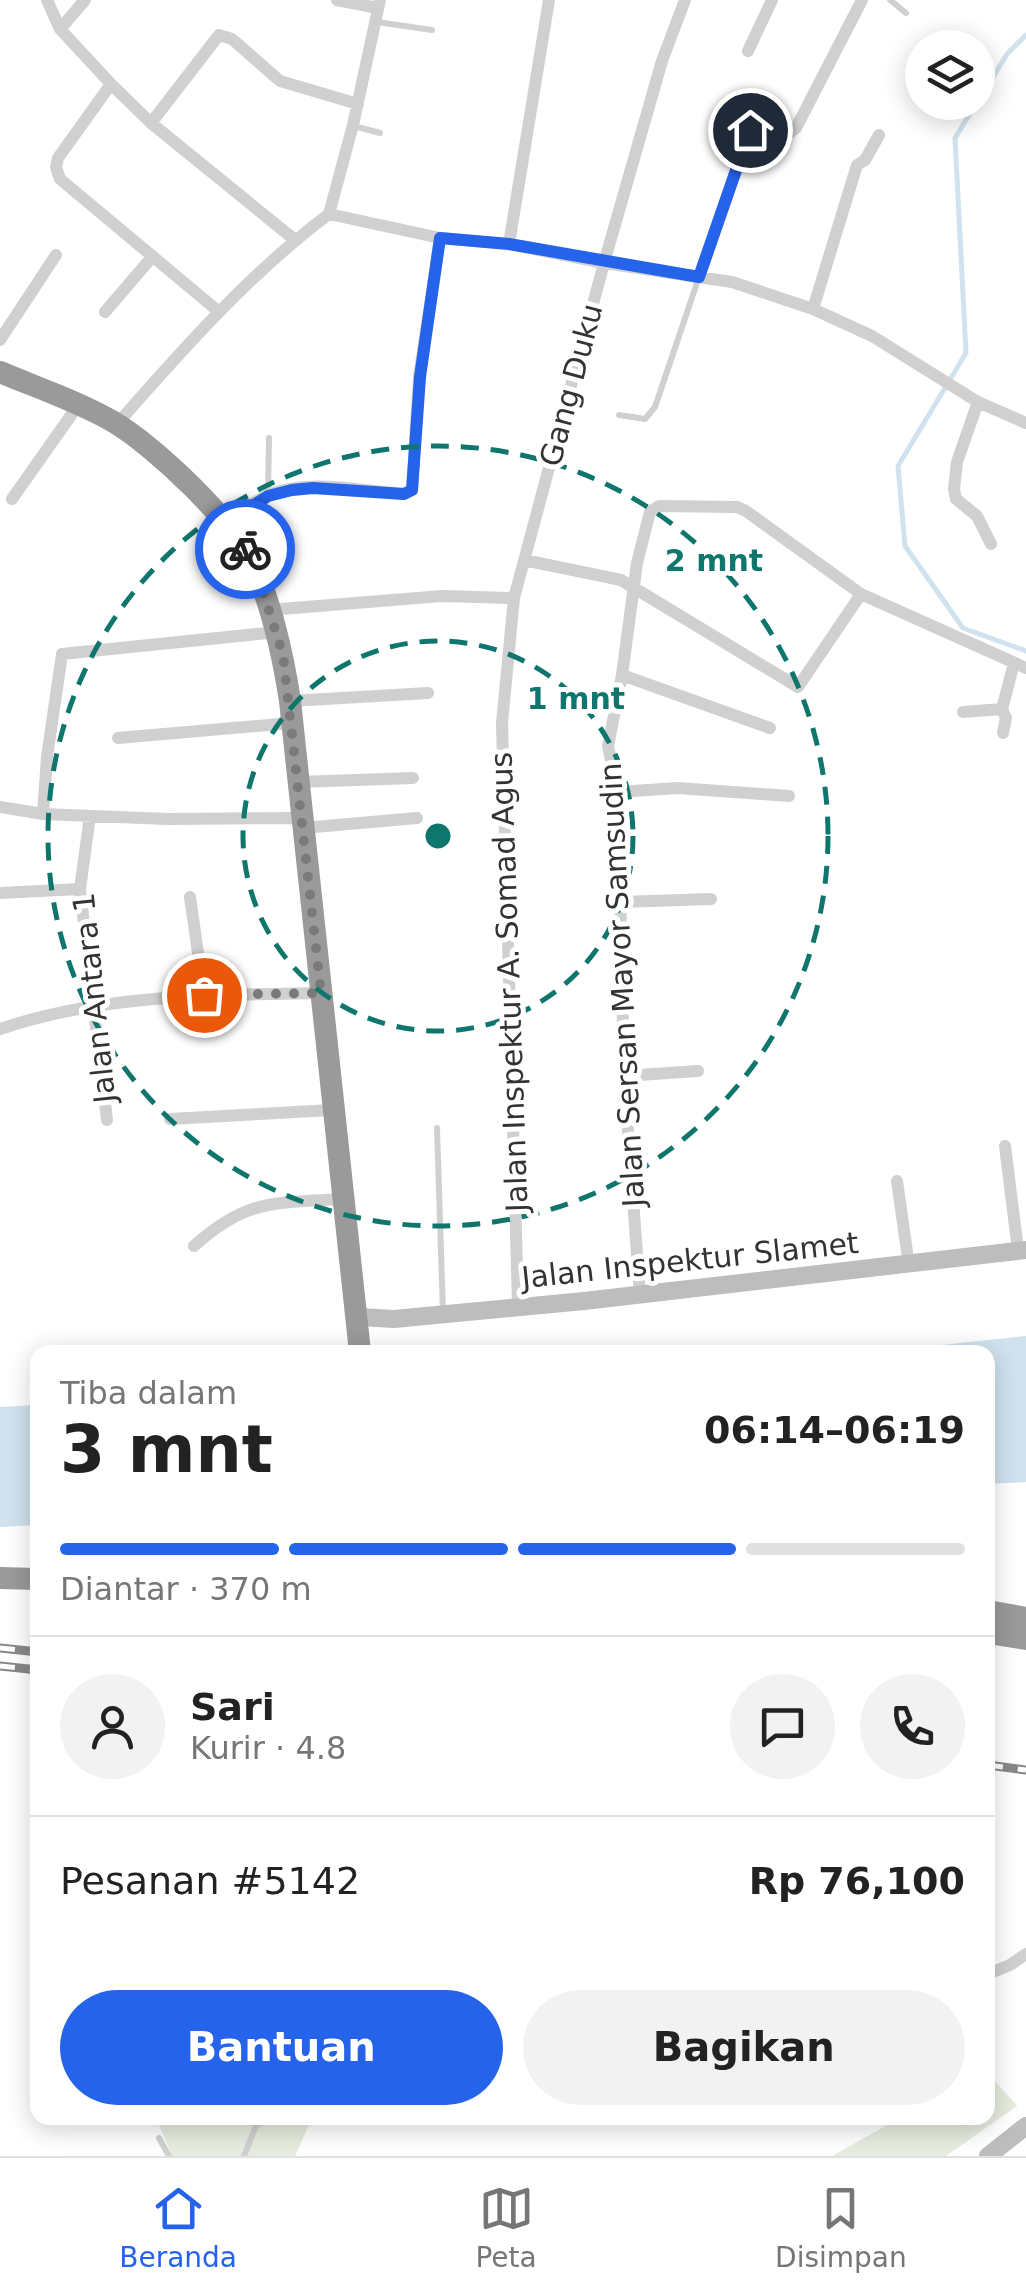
<!DOCTYPE html>
<html lang="id">
<meta charset="utf-8">
<style>
body{margin:0;font-family:"DejaVu Sans",sans-serif;background:#f2f2f2;color:#222;height:100vh;display:flex;flex-direction:column;font-size:38px;white-space:nowrap}
*{box-sizing:border-box;margin:0}
p{font-size:32px;color:#767676}
.icon{flex:none;width:55px;height:55px;fill:none;stroke:currentColor;stroke-width:2;stroke-linecap:round;stroke-linejoin:round}
.map{position:relative;flex:1;overflow:hidden}
.panel{position:absolute;left:30px;top:1345px;width:965px;height:780px;display:flex;flex-direction:column;background:#fff;border-radius:20px;box-shadow:0 5px 25px #0003}
.panel>*{flex:none}
.fabs{position:absolute;left:905px;top:30px;display:grid;gap:20px}
.fabs a{display:grid;place-items:center;width:90px;height:90px;border-radius:50%;background:#fff;box-shadow:0 5px 25px #0003;font-size:50px}
.pin{position:absolute;display:grid;place-items:center;width:85px;height:85px;color:#fff;margin:-42px;border:5px solid #fff;border-radius:50%;box-shadow:0 2px 10px #0007}
.courier{position:absolute;display:grid;place-items:center;width:100px;height:100px;margin:-50px;border:8px solid #2563eb;border-radius:50%;background:#fff;color:#222;box-shadow:0 2px 12px #0007}
.summary em{font-style:normal;font-weight:600}
.summary div{display:flex;flex-direction:column-reverse}
.summary{display:flex;align-items:center;justify-content:space-between;height:170px;padding:0 30px}
h1{font-size:65px;font-weight:600;line-height:75px}
.bar{display:grid;grid-template-columns:repeat(4,1fr);gap:15px 10px;align-content:center;height:120px;padding:0 30px}
.bar i{height:12px;border-radius:8px;background:#e0e0e0}
.bar .active{background:#2563eb}
.bar p{grid-column:span 4}
.line{display:flex;align-items:center;gap:25px;padding:0 30px;border-top:2px solid #e0e0e0}
.line div{flex:1}
.round{display:grid;place-items:center;flex:none;width:105px;height:105px;border-radius:52px;background:#f2f2f2}
.button{display:flex;gap:20px;margin-top:auto;padding:20px 30px}
.button a{flex:1;height:115px;border-radius:60px;background:#2563eb;color:#fff;font-size:40px;font-weight:600;line-height:115px;text-align:center}
.button a+a{background:#f2f2f2;color:#222}
.tabs{display:flex;justify-content:space-around;align-items:center;height:140px;border-top:2px solid #e0e0e0;background:#fff;font-size:28px;color:#767676}
.tabs a{display:grid;justify-items:center;gap:5px}
.tabs .active{color:#2563eb}
.map>svg:first-child{display:block}
.green{fill:#e6ecdf}
.water{fill:#cfe2ee}
.lines{fill:none;stroke-linecap:round;stroke-linejoin:round}
.stream{stroke:#cfe2ee;stroke-width:5}
.lane{stroke:#d0d0d0;stroke-width:6}
.street{stroke:#d0d0d0;stroke-width:12}
.secondary{stroke:#bdbdbd;stroke-width:18}
.highway{stroke:#9a9a9a;stroke-width:22}
.rail-casing{stroke:#888;stroke-width:9}
.rail{stroke:#fff;stroke-width:5;stroke-dasharray:15;stroke-linecap:butt}
.done{stroke:#7a7a7a;stroke-width:10;stroke-dasharray:0 18}
.route{stroke:#2563eb;stroke-width:12}
.ring{fill:none;stroke:#0f766e;stroke-width:5;stroke-dasharray:18 12}
.labels{text-anchor:middle;dominant-baseline:central;stroke-width:10;stroke-linejoin:round;paint-order:stroke}
.street-label{font-size:30px;fill:#333;stroke:#fff}
.centre{fill:#0f766e;stroke:#fff;stroke-width:5}
.ring-label{font-size:30px;text-anchor:middle;font-weight:bold;fill:#0f766e;stroke:#fff;stroke-width:10;stroke-linejoin:round;paint-order:stroke}
</style>
<div class="map">
<svg width="1026" height="2156" viewBox="0 0 1026 2156">
<rect width="100%" height="100%" fill="#fff"/>
<!-- green -->
<path class="green" d="M988 2073 1017 2106 946 2156H832L900 2118H988Z
M156 2118H312L295 2156H172Z"/>
<!-- water -->
<path class="water" d="M1026 1336V1482L988 1484V1352H877Z
M37 1405V1525L0 1527V1407Z"/>
<g class="lines">
<!-- stream -->
<path class="stream" d="M977 102 955 138 966 353 898 466 905 546 963 628 1026 651
M978 102 1007 54 1026 35"/>
<!-- lane -->
<path class="lane" d="M890 0 906 13
M377 22 432 30
M354 126 380 133
M619 415 645 419 655 407 699 277
M268 494 269 438
M437 1128 443 1313
M159 2138 169 2156
M244 2156 256 2126 269 2118"/>
<!-- street -->
<path class="street" d="M47 0 60 29 111 84 151 123 295 240
M337 0 378 8
M60 29 85 0
M748 51 772 0
M111 84 58 158 56 167 60 179 218 311
M151 123 219 35 232 39 280 81 358 104
M329 214 353 125 380 0
M509 244 549 0
M699 277 750 130 757 127 788 134 796 128 862 0
M813 309 857 165 865 160 879 135
M105 312 152 257
M0 340 56 255
M978 402 957 462 954 489 956 499 977 516 991 544
M117 424C183 349 249 274 329 214L440 238 509 244 604 263 732 282 813 309 872 336 978 402 1026 423
M12 499 79 404
M228 522C241 514 254 501 268 495 309 478 362 491 404 494L412 490 419 377 440 238
M524 560 621 580 798 687 861 594
M269 610 442 596 514 598
M277 632 62 654 47 757 43 814 168 819 302 818
M622 675 770 728
M290 701 428 693
M963 712 1002 709
M1003 733 1006 718 1002 709 1014 663
M118 738 291 723
M299 782 413 778
M618 792 678 788 789 796
M0 807 43 814
M90 816 80 889 107 1120
M303 828 417 818
M0 893 80 889
M190 897 204 995
M620 902 711 899
M0 1029C103 994 213 995 321 993
M624 1076 698 1071
M170 1119 332 1110
M1005 1146 1018 1250
M897 1181 909 1266
M194 1246C247 1198 276 1203 344 1199
M640 1295 624 1076 618 792 608 746 622 675 637 563 650 512 659 506 737 507 746 511 861 594 1026 668
M518 1306 502 723 514 598 604 263 662 61 685 0
M988 1974 1010 1965 1026 1954"/>
<!-- secondary -->
<path class="secondary" d="M359 1317 394 1319 584 1301 1026 1250
M988 2156 1026 2126"/>
<!-- highway -->
<path class="highway" d="M0 372C38 388 77 401 112 421 154 445 237 524 255 568 273 610 283 655 290 701L360 1352
M0 1578 38 1579
M988 1611 1026 1618
M988 1633 1026 1639"/>
<defs>
<path id="rail" d="M0 1648 38 1652
M0 1666 38 1670
M988 1765 1026 1770"/>
</defs>
<!-- rail casing -->
<use href="#rail" class="rail-casing"/>
<!-- rail -->
<use href="#rail" class="rail"/>
</g>
<g class="lines">
<!-- done -->
<path class="done" d="M204 995 321 993 283 655 255 566 245 549"/>
<!-- route -->
<path class="route" d="M245 549 228 522 268 496 292 490 313 488 404 494 412 490 420 377 440 238 509 244 699 277 750 130"/>
</g>
<!-- distance rings -->
<g class="ring">
<circle cx="438" cy="836" r="195"/>
<circle cx="438" cy="836" r="390"/>
</g>
<g class="labels">
<!-- street labels -->
<g class="street-label">
<text transform="translate(571 385) rotate(-75)">Gang Duku</text>
<text transform="translate(509 982) rotate(-92)">Jalan Inspektur A. Somad Agus</text>
<text transform="translate(622 985) rotate(-93)">Jalan Sersan Mayor Samsudin</text>
<text transform="translate(94 998) rotate(-96)">Jalan Antara 1</text>
<text transform="translate(690 1260) rotate(-6)">Jalan Inspektur Slamet</text>
</g>
</g>
<circle cx="438" cy="836" r="15" class="centre"/>
<g class="ring-label">
<text x="714" y="571">2 mnt</text>
<text x="576" y="709">1 mnt</text>
</g>
</svg>
<div class="fabs">
<a><svg class="icon" aria-label="layers" viewBox="0 0 24 24"><path d="M12 4l9 5-9 5-9-5zM3 14l9 5 9-5"/></svg></a>
</div>
<div class="pin" style="left:204px;top:995px;background:#ea580c"><svg class="icon" aria-label="bag" viewBox="0 0 24 24"><path d="M5 8h14l-1 12H6zM9 8a3 3 0 0 1 6 0"/></svg></div>
<div class="pin" style="left:750px;top:130px;background:#1f2937"><svg class="icon" aria-label="home" viewBox="0 0 24 24"><path d="M3 11l9-7 9 7M6 9v11h12V9"/></svg></div>
<div class="courier" style="left:245px;top:549px"><svg class="icon" aria-label="bike" viewBox="0 0 24 24"><circle cx="6" cy="16" r="4"/><circle cx="18" cy="16" r="4"/><path d="M6 16l4-8h5l3 8M10 8l3 8H6M13 5h3"/></svg></div>
<section class="panel">
<div class="summary"><div><h1>3 mnt</h1><p>Tiba dalam</p></div><em>06:14–06:19</em></div>
<div class="bar"><i class="active"></i><i class="active"></i><i class="active"></i><i></i><p>Diantar · 370 m</p></div>
<div class="line" style="height:180px"><a class="round"><svg class="icon" aria-label="person" viewBox="0 0 24 24"><circle cx="12" cy="8" r="4"/><path d="M4 21q1-7 8-7t8 7"/></svg></a><div><b>Sari</b><p>Kurir · 4.8</p></div><a class="round"><svg class="icon" aria-label="chat" viewBox="0 0 24 24"><path d="M4 5h16v11H9l-5 4z"/></svg></a><a class="round"><svg class="icon" aria-label="phone" viewBox="0 0 24 24"><path d="M5 4h4l2 5-3 2q2 4 5 5l2-3 5 2v4C11 20 4 13 5 4z"/></svg></a></div>
<div class="line" style="height:130px"><div>Pesanan #5142</div><b>Rp 76,100</b></div>
<div class="button"><a>Bantuan</a><a>Bagikan</a></div>
</section>
</div>
<nav class="tabs">
<a class="active"><svg class="icon" aria-label="home" viewBox="0 0 24 24"><path d="M3 11l9-7 9 7M6 9v11h12V9"/></svg>Beranda</a>
<a><svg class="icon" aria-label="map" viewBox="0 0 24 24"><path d="M3 6l6-2 6 2 6-2v14l-6 2-6-2-6 2zM9 4v14M15 6v14"/></svg>Peta</a>
<a><svg class="icon" aria-label="saved" viewBox="0 0 24 24"><path d="M7 4h10v16l-5-4-5 4z"/></svg>Disimpan</a>
</nav>
